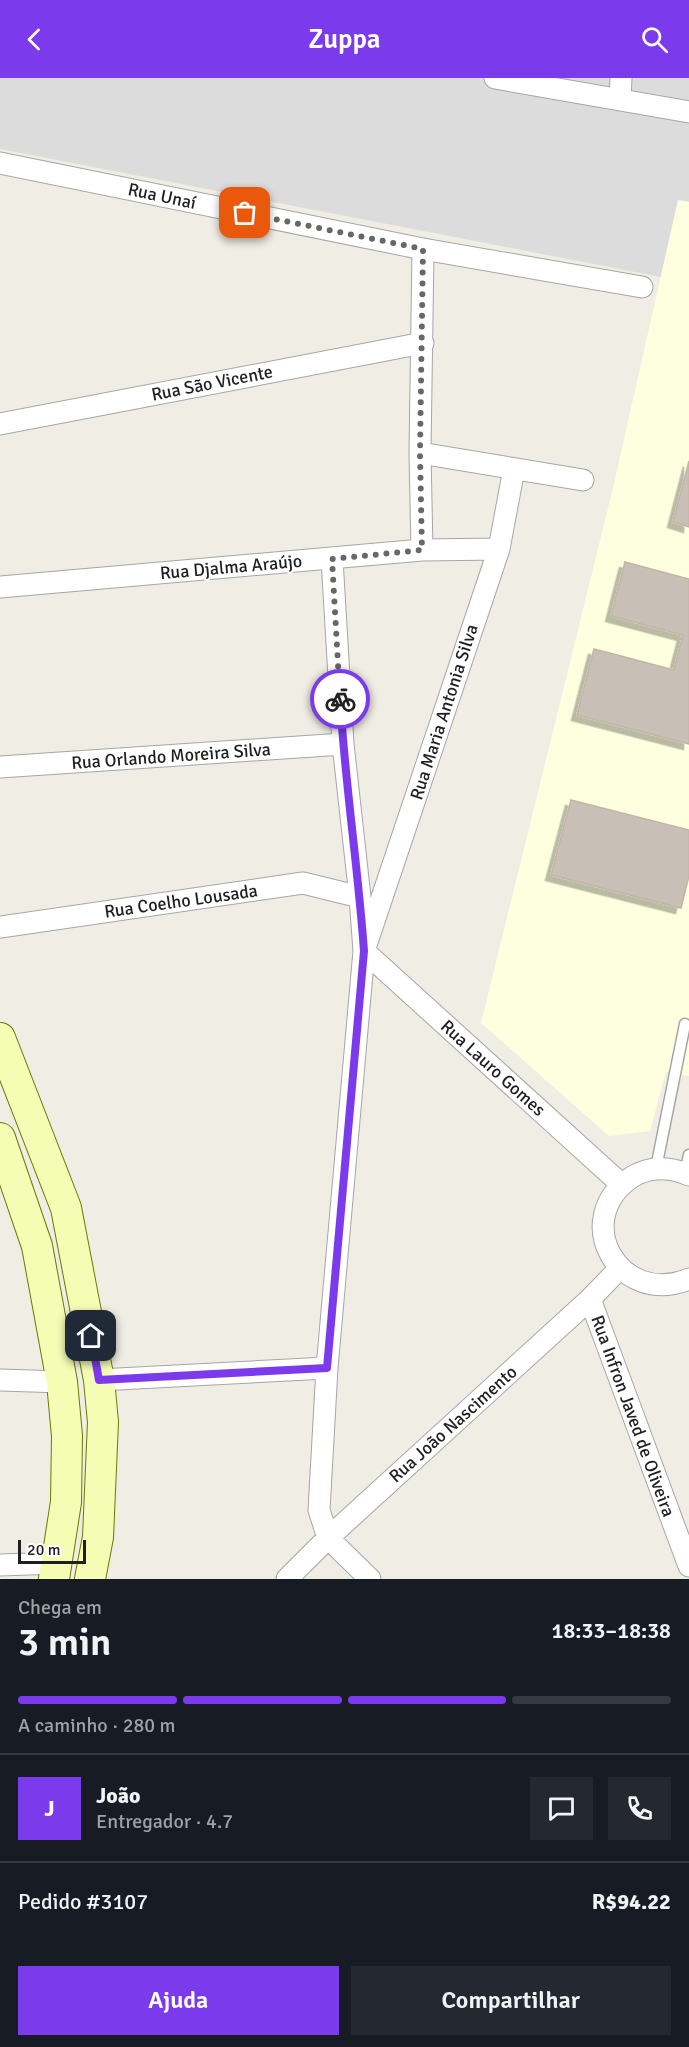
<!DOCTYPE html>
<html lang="pt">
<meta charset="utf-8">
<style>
body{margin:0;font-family:Signika,sans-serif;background:#242831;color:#f1f3f6;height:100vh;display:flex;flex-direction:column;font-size:22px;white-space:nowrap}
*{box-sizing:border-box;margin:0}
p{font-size:20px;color:#9ea1a6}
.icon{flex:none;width:33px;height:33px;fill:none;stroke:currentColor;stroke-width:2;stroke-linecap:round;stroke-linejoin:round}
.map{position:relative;height:1501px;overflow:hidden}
.drawer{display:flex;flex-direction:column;background:#171b24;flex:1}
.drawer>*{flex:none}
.scale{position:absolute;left:18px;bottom:15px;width:68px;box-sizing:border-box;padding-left:6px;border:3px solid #1f1f1f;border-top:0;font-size:16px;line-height:21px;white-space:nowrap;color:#1f1f1f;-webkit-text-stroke:4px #fff;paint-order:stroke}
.pin{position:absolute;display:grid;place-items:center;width:51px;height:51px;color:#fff;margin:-26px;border-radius:12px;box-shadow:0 3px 9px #0006}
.courier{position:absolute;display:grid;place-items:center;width:60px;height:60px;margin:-30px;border:4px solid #7c3aed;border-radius:50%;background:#fff;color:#222;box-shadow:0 2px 8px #0007}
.overview em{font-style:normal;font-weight:600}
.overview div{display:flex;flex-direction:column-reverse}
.overview{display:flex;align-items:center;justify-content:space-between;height:102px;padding:0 18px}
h1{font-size:39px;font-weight:600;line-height:45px}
.bar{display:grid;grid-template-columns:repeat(4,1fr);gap:9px 6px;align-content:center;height:72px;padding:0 18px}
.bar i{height:8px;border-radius:4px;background:#363941}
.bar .current{background:#7c3aed}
.bar p{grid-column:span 4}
.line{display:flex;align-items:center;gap:15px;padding:0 18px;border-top:2px solid #363941}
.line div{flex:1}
.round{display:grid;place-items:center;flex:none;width:63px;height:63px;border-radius:0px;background:#242831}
.action{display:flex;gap:12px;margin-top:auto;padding:12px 18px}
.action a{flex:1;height:69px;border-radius:0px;background:#7c3aed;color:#fff;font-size:24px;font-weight:600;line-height:69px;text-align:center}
.action a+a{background:#242831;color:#f1f3f6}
header{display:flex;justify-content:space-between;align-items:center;height:78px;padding:0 18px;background:#7c3aed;color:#fff;font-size:27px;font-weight:600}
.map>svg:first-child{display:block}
.residential{fill:#dddcdc}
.education{fill:#fdffdf}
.building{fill:#c8c0b7;stroke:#c3b5a6;stroke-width:1.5;filter:url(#shadow)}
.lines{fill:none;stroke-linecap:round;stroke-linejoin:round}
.lane-casing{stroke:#a6a6a6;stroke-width:13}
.street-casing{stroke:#a6a6a6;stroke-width:23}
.secondary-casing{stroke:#667c00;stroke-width:32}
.lane{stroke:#fff;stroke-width:10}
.street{stroke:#fff;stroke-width:21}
.secondary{stroke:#f5fdb5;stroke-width:30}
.done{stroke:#686764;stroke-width:6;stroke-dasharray:0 10.8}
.route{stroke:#7c3aed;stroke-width:8}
.labels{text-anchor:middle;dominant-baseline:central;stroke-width:4.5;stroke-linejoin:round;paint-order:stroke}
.street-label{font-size:18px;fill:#1f1f1f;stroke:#fff}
</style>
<header><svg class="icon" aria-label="back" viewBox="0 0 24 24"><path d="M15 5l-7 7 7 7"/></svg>Zuppa<svg class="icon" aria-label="search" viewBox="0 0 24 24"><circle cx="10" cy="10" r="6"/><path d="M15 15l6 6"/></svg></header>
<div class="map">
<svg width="689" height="1501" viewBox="0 0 689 1501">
<defs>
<filter id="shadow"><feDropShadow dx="-5.5" dy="5.5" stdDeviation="0" flood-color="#0004"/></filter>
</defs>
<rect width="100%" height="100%" fill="#f0ede4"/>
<!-- residential -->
<path class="residential" d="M0 0H689V124L678 123 661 199 0 71Z"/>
<!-- education -->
<path class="education" d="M678 122 689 124V998L666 994 650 1053 609 1058 481 945 613 410Z"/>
<!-- building -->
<path class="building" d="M689 383V449L673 444Z
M625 484 689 501V666L577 637 594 571 674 592 683 557 611 538Z
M571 722 689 752V798L681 830 551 797Z"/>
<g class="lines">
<defs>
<path id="lane" d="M656 1090 685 946
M685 1096 689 1077"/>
<path id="street" d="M495 0 689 34
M620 22 621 0
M0 85 423 171 642 209
M0 346 423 265
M420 375 583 402
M514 391 499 471 364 873 621 1106
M422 472 420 375 423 171
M332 481 343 666 360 819 364 873 327 1290 319 1432 328 1460 370 1501
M0 509 422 472 499 471
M0 689 343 666
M0 849 303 805 360 819
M689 1097C670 1089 650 1088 632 1099 569 1141 619 1230 689 1201
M590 1221 689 1488
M0 1302 62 1304
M99 1302 327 1290
M0 1487 58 1485
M287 1501 328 1460 590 1221 620 1190"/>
<path id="secondary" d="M0 960 66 1130 99 1302 103 1344 98 1459 90 1501
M0 1060 37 1168 62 1304 67 1358 66 1424 54 1501"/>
</defs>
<!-- lane casing -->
<use href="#lane" class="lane-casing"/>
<!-- street casing -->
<use href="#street" class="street-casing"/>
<!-- secondary casing -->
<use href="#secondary" class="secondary-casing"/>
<!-- lane -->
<use href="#lane" class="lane"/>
<!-- street -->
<use href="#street" class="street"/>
<!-- secondary -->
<use href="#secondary" class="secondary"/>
</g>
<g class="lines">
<!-- done -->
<path class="done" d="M245 135 423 171 420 375 422 472 332 481 340 621"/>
<!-- route -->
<path class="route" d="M91 1258 99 1302 327 1290 364 873C358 789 345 705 340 621"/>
</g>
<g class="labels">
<!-- street labels -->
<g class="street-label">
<text transform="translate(162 118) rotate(12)">Rua Unaí</text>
<text transform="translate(212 305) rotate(-11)">Rua São Vicente</text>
<text transform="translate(231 489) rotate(-5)">Rua Djalma Araújo</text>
<text transform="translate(444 634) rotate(-72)">Rua Maria Antonia Silva</text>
<text transform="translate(171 678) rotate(-4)">Rua Orlando Moreira Silva</text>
<text transform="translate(181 823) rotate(-8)">Rua Coelho Lousada</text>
<text transform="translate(493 990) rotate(42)">Rua Lauro Gomes</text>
<text transform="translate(633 1338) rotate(70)">Rua Infron Javed de Oliveira</text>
<text transform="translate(453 1346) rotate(-42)">Rua João Nascimento</text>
</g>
</g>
</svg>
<div class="scale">20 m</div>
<div class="pin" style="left:245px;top:135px;background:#ea580c"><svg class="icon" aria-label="bag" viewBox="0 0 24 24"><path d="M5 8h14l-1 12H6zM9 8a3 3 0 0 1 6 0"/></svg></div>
<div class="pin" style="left:91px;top:1258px;background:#1f2937"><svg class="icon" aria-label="home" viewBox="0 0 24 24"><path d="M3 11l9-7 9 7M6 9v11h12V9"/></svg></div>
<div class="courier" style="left:340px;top:621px"><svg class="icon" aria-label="bike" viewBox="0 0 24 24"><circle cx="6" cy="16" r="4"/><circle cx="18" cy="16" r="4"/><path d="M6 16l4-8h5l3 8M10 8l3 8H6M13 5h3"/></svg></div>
</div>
<section class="drawer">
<div class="overview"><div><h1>3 min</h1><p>Chega em</p></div><em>18:33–18:38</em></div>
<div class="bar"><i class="current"></i><i class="current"></i><i class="current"></i><i></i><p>A caminho · 280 m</p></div>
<div class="line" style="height:108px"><b class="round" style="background:#7c3aed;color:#fff">J</b><div><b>João</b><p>Entregador · 4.7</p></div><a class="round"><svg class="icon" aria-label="chat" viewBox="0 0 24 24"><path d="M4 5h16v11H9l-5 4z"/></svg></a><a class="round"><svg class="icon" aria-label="phone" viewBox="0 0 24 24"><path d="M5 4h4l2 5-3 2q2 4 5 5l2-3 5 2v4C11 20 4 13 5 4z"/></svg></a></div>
<div class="line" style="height:78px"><div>Pedido #3107</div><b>R$94.22</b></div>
<div class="action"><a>Ajuda</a><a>Compartilhar</a></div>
</section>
